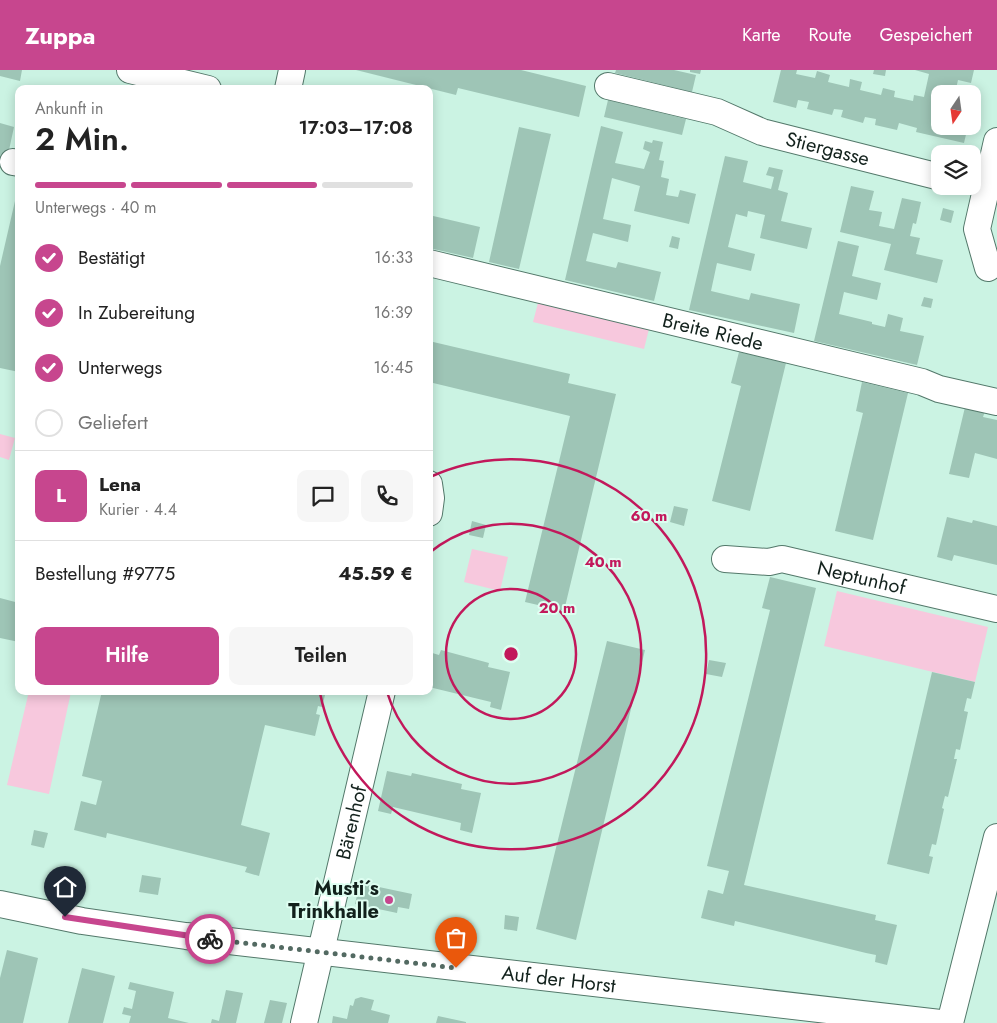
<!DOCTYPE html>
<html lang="de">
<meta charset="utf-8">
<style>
body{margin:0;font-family:Jost,sans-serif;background:#f6f6f6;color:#222;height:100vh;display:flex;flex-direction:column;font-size:19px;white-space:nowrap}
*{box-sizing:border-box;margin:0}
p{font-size:16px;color:#767676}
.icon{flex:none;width:28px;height:28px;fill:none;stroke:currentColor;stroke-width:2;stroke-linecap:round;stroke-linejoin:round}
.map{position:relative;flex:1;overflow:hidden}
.panel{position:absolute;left:15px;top:15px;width:418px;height:610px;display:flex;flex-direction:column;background:#fff;border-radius:10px;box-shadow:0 2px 12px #0003}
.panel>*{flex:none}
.needle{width:32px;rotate:193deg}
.buttons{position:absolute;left:931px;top:15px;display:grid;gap:10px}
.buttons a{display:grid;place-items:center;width:50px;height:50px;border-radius:10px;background:#fff;box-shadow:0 2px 12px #0003;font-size:25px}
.pin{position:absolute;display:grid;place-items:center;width:42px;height:42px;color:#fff;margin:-51px -21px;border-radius:50% 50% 50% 0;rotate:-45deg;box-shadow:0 0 5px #0007}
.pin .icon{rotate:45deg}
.courier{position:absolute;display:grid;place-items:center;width:50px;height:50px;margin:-25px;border:4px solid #c7468e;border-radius:50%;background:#fff;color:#222;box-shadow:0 1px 6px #0007}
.overview em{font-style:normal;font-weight:600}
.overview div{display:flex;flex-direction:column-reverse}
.overview{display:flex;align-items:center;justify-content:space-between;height:85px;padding:0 20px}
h1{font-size:32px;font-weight:600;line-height:38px}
.bar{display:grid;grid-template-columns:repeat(4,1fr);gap:8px 5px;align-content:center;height:60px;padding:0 20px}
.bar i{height:6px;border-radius:4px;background:#e0e0e0}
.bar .on{background:#c7468e}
.bar p{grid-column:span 4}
.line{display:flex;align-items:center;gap:12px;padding:0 20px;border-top:1px solid #e0e0e0}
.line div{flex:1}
.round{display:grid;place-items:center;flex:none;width:52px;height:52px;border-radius:10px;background:#f6f6f6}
ol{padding:0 20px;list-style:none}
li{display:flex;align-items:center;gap:15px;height:55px}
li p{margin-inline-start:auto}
li .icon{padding:5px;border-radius:50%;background:#c7468e;color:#fff;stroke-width:4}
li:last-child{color:#767676}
li i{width:28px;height:28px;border:2px solid #e0e0e0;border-radius:50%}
.primary-button{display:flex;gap:10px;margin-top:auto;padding:10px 20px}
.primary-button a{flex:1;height:58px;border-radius:10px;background:#c7468e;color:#fff;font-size:20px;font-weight:600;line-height:58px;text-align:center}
.primary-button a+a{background:#f6f6f6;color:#222}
header{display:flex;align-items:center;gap:30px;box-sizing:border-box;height:70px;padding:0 25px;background:#c7468e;color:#fff}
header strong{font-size:24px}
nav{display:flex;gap:28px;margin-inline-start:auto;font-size:18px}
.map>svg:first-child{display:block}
.green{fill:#f7c8dd}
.building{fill:#9ec5b6}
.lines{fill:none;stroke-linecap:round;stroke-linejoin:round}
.minor-casing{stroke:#53786a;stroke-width:28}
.minor{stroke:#fff;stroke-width:26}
.done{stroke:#536a62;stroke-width:5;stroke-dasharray:0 9}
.route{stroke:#c7468e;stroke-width:6}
.ring{fill:none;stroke:#c2185b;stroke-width:2.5}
.poi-dot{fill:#c7468e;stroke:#defef1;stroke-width:2}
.labels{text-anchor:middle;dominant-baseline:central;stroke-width:4;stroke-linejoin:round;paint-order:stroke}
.street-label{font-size:20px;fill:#12211c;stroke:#defef1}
.poi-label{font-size:20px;font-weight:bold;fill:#12211c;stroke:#defef1;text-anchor:end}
.centre{fill:#c2185b;stroke:#defef1;stroke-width:2.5}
.ring-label{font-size:15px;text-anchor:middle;font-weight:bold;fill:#c2185b;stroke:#defef1;stroke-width:4;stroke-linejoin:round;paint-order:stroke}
</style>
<header>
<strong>Zuppa</strong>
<nav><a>Karte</a><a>Route</a><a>Gespeichert</a></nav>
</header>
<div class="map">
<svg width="997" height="953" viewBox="0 0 997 953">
<rect width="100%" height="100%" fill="#cbf3e3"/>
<!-- green -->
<path class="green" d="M539 229 650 255 644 279 533 252Z
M0 364 15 368 9 390 0 387Z
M472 479 508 487 500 521 464 512Z
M837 521 988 557 975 612 824 576Z
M29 621 71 622 49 724 7 715Z"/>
<!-- building -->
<path class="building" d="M0 0H22L20 11 0 6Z
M356 0H521L586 16 579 47 458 18 456 25Z
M616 0H674L696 5 692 22 615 3Z
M690 0H701L700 4 690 2Z
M781 0H797L796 4 815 8 817 1 830 5 828 12 849 17 850 9 862 12 860 20 881 25 883 18 895 21 894 27 913 31 914 25 924 27 929 4 915 0H974L971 13 958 10 956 19 943 16 942 24H940L937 44H940V56H968L964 73 916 62 917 58 899 53 897 60 875 55 876 49 865 47 863 53 841 47 843 40 834 39 832 45 807 39 809 32 798 30 796 38 773 32Z
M874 0H886L885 6 873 4Z
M608 30 686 49 682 65 604 47Z
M0 53 14 57 6 94 0 93Z
M601 56 623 62 615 93 644 99 650 82 643 79 645 71 652 73 653 70 663 72 659 90 664 91 661 107 669 109 666 125 678 127 680 120 696 124 689 154 634 141 640 116 612 108 603 149 631 155 628 172 593 163 586 191 616 198 618 192 661 202 654 231 565 210Z
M519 57 551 64 519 199 489 192Z
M725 86 748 91 743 112 771 119 774 107 766 105 769 97 783 100 778 120 788 123 781 151 812 158 807 179 760 168 765 145 748 141 747 147 736 144 728 177 755 184 751 201 717 193 711 221 749 230 751 223 800 234 794 263 689 240Z
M851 116 874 121 869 140 882 142 879 156 894 159 902 128 921 132 916 154 913 153 910 166 920 168 916 184 943 190 937 213 884 200 891 174 840 162Z
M18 118H19V302L0 298V196Z
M943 138 954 141 951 153 940 150Z
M429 145 480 157 473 188 429 178Z
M672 166 680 168 678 179 669 177Z
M838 171 859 176 852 206 881 213 877 230 844 222 839 244 872 252V254L885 257 888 244 903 248 900 261 924 266 917 295 814 271Z
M924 227 933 229 931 238 921 236Z
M429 271 570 304 568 313 616 324 564 541 525 532 570 346 429 312Z
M739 282 786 293 750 441 712 431 741 316 731 313Z
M862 312 908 323 873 470 835 461 863 343 856 341Z
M966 333 986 338 983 347 997 350V389L975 383 969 408 949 404Z
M674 436 688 439 684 456 670 452Z
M947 447 972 453 973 450 997 456V495L954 485 952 491 937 487Z
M472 451 486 455 483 468 469 465Z
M770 507 816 518 744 815 876 845 875 850 897 855 887 895 875 892 876 885 866 883 735 851 734 856 701 848 708 820 723 824 729 801 707 796 770 540 762 538Z
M0 528 19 533V572L0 568Z
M607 571 645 580 576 870 536 859Z
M441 580 489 593 488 597 510 602 501 640 490 637 491 632 429 617V582L439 585Z
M709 590 726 593 722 607 706 604Z
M932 602 975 612 971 629 967 628 964 641 968 642 960 680 956 679 954 689H957L948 727 945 726 942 738 944 739 936 775 932 774 929 786 933 787 929 804 887 794Z
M102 621H326L322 637 318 636 316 644 320 645 315 666 265 655 241 755 270 763 259 806 245 802 247 797 107 763 106 768 74 760 81 731 96 735 102 711 82 706Z
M387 701 411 706 412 703 462 714 461 719 481 723 472 763 460 760 461 753 393 737 391 744 378 741Z
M34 760 48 763 44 778 31 775Z
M142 805 161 808 158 825 139 822Z
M360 813 412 824 409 839 398 837 397 843 355 834Z
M505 845 519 847 517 861 504 859Z
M7 880 38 888 23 953H0V908Z
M82 898 115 906 103 953H68Z
M130 912 174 922 168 948 189 953H129L131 946 122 944 124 937 132 939 136 921 128 919Z
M226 920 243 923 236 953H211L212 949 219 951Z
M361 927 374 930 371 940 390 945 388 953H332L333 946 347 949 350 935 353 936 355 929Z
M270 930 287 933 282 953H264Z
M438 946 466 952V953H436Z"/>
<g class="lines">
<defs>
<g id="minor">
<path d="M130 0 208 19"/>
<path id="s1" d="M608 16 717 42 762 62 940 107"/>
<path d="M288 19 292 0"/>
<path d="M13 92 19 93"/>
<path id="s2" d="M429 193 922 312 939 319 997 332"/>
<path d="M988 198 977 159 997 71"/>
<path d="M429 414 431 428 429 443"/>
<path id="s3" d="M725 489 769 492 782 489 997 539"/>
<path id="s4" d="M0 834 82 851 186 866 940 953"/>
<path id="s5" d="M304 953 382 621"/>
<path d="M950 953 997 767"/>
</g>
</defs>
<!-- minor casing -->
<use href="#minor" class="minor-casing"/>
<!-- minor -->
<use href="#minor" class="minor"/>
</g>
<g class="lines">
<!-- done -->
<path class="done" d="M210 869 456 898"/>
<!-- route -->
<path class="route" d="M65 847 210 869"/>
</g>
<!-- distance rings -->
<g class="ring">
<circle cx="511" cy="584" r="65"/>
<path d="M429 483A130 130 0 1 1 387 622"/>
<path d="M430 407A195 195 0 1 1 320 623"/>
</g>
<!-- markers -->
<circle class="poi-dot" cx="389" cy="830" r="5"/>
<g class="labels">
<!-- street labels -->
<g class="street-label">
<text stroke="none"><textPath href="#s1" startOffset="229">Stiergasse</textPath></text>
<text stroke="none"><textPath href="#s2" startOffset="292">Breite Riede</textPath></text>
<text stroke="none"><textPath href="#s3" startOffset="139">Neptunhof</textPath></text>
<text stroke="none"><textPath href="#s5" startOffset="206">Bärenhof</textPath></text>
<text stroke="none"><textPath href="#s4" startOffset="564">Auf der Horst</textPath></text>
</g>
<!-- poi labels -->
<g class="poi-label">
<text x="379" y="818">Musti´s<tspan x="379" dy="23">Trinkhalle</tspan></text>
</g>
</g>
<circle cx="511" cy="584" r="8" class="centre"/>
<g class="ring-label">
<text x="649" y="451">60 m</text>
<text x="603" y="497">40 m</text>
<text x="557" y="543">20 m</text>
</g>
</svg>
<div class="buttons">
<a><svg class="needle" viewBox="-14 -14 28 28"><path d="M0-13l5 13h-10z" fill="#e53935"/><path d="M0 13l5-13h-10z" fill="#767676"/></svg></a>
<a><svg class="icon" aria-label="layers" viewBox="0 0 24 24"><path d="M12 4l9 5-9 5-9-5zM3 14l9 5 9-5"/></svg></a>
</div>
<div class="pin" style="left:456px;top:898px;background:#ea580c"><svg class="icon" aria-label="bag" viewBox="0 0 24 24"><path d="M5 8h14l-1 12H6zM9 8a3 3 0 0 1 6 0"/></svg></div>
<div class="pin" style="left:65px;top:847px;background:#1f2937"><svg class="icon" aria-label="home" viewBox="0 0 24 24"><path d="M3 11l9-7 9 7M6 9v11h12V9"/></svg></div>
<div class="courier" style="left:210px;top:869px"><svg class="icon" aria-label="bike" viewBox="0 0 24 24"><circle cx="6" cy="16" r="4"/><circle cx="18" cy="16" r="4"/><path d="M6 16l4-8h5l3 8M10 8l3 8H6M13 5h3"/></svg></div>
<section class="panel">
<div class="overview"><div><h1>2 Min.</h1><p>Ankunft in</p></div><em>17:03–17:08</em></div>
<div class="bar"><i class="on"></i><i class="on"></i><i class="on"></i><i></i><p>Unterwegs · 40 m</p></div>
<ol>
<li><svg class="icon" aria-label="check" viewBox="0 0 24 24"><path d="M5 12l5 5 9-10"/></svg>Bestätigt<p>16:33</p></li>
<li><svg class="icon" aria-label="check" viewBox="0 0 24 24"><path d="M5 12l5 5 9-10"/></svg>In Zubereitung<p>16:39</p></li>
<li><svg class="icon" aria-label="check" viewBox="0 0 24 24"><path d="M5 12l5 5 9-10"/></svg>Unterwegs<p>16:45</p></li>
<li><i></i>Geliefert</li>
</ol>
<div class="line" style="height:90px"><b class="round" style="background:#c7468e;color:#fff">L</b><div><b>Lena</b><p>Kurier · 4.4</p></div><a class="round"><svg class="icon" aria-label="chat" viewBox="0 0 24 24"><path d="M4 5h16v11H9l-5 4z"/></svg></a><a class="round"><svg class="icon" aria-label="phone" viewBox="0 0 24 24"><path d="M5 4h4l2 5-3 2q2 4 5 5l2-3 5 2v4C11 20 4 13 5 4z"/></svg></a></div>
<div class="line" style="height:65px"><div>Bestellung #9775</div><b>45.59 €</b></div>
<div class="primary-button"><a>Hilfe</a><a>Teilen</a></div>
</section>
</div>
